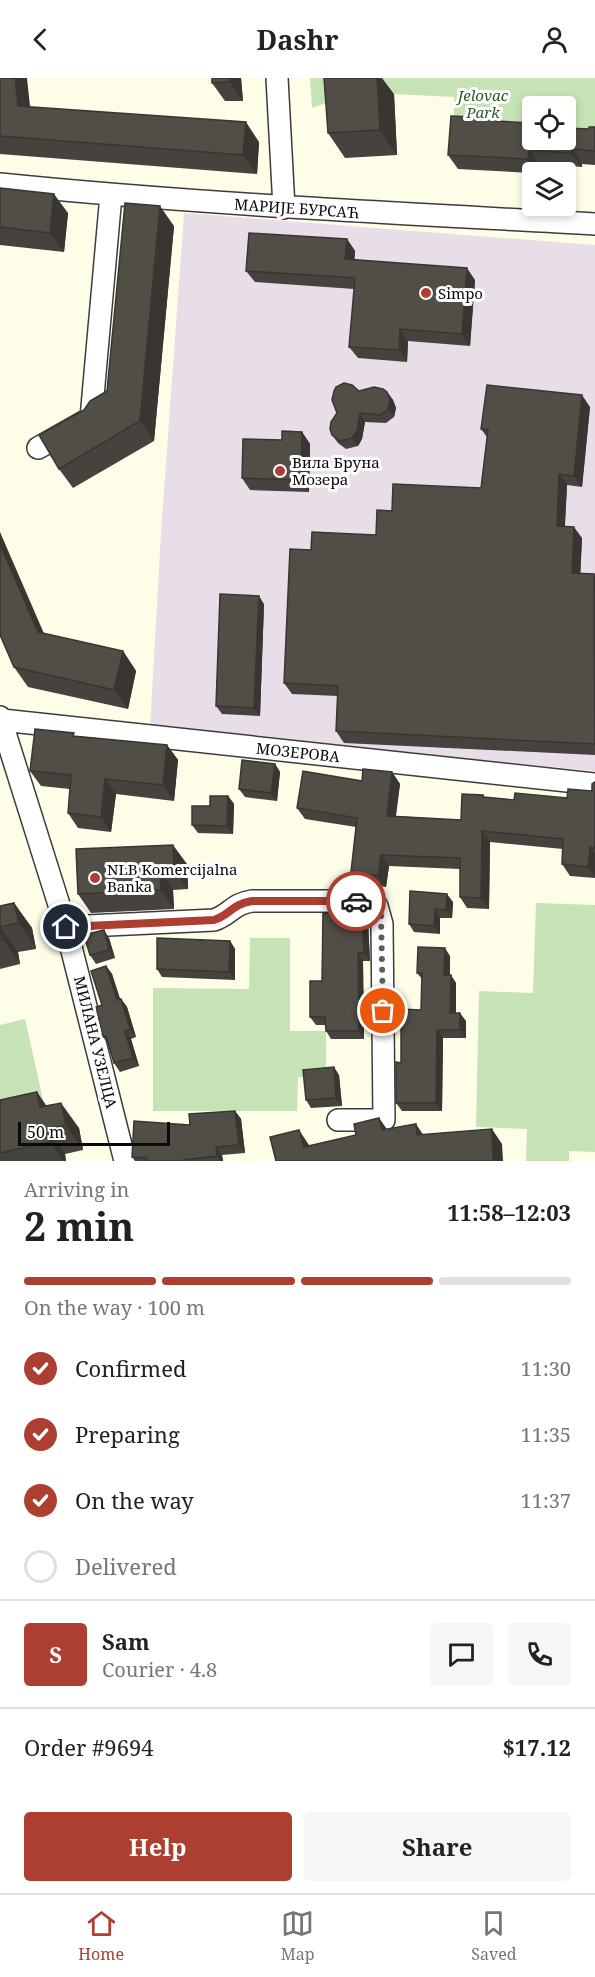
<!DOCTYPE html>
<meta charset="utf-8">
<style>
body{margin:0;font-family:"Noto Serif",serif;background:#f6f6f6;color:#222;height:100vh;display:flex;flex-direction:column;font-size:22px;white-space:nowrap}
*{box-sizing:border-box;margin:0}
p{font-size:20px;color:#767676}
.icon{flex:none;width:33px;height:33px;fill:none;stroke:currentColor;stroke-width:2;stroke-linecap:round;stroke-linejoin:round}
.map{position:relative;height:1083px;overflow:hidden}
.details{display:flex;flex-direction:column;background:#fff;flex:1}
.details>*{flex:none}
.tools{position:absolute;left:522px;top:18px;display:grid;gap:12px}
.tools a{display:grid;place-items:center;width:54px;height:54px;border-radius:6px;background:#fff;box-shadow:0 3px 9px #0003;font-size:30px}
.scale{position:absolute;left:18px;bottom:15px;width:152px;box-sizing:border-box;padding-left:6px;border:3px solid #090909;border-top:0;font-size:16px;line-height:21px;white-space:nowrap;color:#090909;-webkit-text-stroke:4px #fff;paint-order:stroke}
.pin{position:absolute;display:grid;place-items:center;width:51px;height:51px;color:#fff;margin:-26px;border:3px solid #fff;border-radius:50%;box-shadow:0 2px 6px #0007}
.courier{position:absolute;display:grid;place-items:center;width:60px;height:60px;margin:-30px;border:4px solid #ac3f2f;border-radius:50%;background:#fff;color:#222;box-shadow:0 2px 8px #0007}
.summary em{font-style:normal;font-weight:700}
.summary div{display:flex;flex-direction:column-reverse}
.summary{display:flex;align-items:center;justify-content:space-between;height:102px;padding:0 24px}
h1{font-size:39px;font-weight:700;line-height:45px}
.bar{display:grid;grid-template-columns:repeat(4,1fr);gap:9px 6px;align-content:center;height:72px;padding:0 24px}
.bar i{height:8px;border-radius:4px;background:#e0e0e0}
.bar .active{background:#ac3f2f}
.bar p{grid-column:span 4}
.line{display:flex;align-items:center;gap:15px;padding:0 24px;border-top:2px solid #e0e0e0}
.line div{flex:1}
.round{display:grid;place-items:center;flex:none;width:63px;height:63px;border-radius:6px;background:#f6f6f6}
ol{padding:0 24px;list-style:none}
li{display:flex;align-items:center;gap:18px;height:66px}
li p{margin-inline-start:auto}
li .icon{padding:6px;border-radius:50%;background:#ac3f2f;color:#fff;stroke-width:4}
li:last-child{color:#767676}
li i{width:33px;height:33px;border:3px solid #e0e0e0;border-radius:50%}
.cta{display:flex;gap:12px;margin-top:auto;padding:12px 24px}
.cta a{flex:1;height:69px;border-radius:6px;background:#ac3f2f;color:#fff;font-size:24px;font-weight:700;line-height:69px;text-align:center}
.cta a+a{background:#f6f6f6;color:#222}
header{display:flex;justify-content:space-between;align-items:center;height:78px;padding:0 24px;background:#fff;font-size:27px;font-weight:700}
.tabs{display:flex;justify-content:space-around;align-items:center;height:84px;border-top:2px solid #e0e0e0;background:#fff;font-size:16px;color:#767676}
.tabs a{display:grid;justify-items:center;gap:3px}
.tabs .active{color:#ac3f2f}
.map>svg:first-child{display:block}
.industrial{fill:#e8dee8}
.green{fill:#c6e3b6}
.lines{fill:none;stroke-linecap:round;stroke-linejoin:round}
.minor-casing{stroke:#3c3c3c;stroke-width:24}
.minor{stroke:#fff;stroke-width:21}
.wall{fill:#46423d}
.shaded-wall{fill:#393632}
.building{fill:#514d47;stroke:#393632;stroke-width:1.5}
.done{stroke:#5e5e57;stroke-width:6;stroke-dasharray:0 10.8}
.route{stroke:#ac3f2f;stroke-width:8}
.poi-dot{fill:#ac3f2f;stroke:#fff;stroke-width:2}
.labels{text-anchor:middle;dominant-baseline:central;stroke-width:6;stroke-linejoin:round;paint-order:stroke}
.park-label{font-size:15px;font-style:italic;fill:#235a21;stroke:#fff}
.street-label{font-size:15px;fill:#090909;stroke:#fff}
.poi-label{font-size:15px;fill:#090909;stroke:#fff;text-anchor:start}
</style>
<header><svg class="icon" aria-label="back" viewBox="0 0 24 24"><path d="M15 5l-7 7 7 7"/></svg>Dashr<svg class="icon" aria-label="person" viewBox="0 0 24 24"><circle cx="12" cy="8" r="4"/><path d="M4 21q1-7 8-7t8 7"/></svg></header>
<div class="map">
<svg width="595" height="1083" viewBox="0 0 595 1083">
<rect width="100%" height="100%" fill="#fdfde8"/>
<!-- industrial -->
<path class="industrial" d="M184 135 595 167V693L150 650 161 455Z"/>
<!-- green -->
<path class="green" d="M310 0H595V51H566V28H532V52L454 53V19L394 16 342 19 312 30Z
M536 825 595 827V1074L569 1073V1083H526L527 1051 476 1049 479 913 533 915Z
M250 860H290V953H326V999H298L297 1033H153V910L249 911Z
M25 941 43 1022 0 1032V947Z"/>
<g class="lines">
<defs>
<path id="minor" d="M277 0 284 130
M0 106C198 126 396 135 595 146
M38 370 91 340 111 117
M0 639 66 849 125 1083
M2 642 595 706
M66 849 214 842C230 837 232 826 252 823H365L377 828 382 846 384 1042H338"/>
</defs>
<!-- minor casing -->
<use href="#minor" class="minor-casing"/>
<!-- minor -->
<use href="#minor" class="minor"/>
</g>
<!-- wall -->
<path class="wall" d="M0 0 30 29 259 64 257 96 0 76Z
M241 0 243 23H225L212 5Z
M394 16 397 77 345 80 328 55Z
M498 43 530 45 532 48 589 51 595 49V87L582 86V89L539 86V94L532 95 458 91 448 77Z
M0 110 68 135 64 174 0 167Z
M174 148 154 363 73 410 59 391 107 313Z
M347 161 355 173 354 182 475 202 470 268 408 263 407 284 358 280 349 269 354 211 255 204 246 193Z
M359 313 387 314 393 322 396 330 394 339 386 345 365 344 362 361 358 368 346 371 338 365 332 357 337 335Z
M590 329 582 409 567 407 565 448 582 460 580 495 594 496 595 497V677L344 665 336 653 338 618 292 616 284 605 311 472 376 457 392 433 481 410 487 359 481 351Z
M302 354 310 366 309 414 250 412 242 400 282 362Z
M264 526 260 638 222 636 216 628Z
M44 556 123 573 136 593 128 631 28 609 14 589Z
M76 658 167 667 178 682 174 723 116 716 111 754 78 750 68 735 70 711 41 708 30 693Z
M275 686 280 694 277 723 245 719 239 711Z
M392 694 400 706 396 738 461 742 483 717 485 719 514 722 567 720 592 713 595 704V800L570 798 562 786 563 771 490 764 489 831 467 830 460 819V791L389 788 386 809 359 805 351 794 356 749 305 741 297 730 362 703Z
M228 718 234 726 233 756 198 755 192 747 210 728Z
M76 771 187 786 188 811 173 812 174 831 91 835 78 816Z
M410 813 453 824 452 840H440V856L414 854 409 846Z
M14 825 32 850 36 871 18 874 20 886 0 891V828Z
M362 836 368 844 370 883H363L364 961H331L326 953V947H316L310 939 322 903Z
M109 860 115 880 96 886 90 877Z
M230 863 235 871V902L162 899 157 891Z
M450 878V897L456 905V935L466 943V960H443L442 1033H402L396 1025 401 985 421 932 422 901 417 895Z
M106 888 112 896 120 921H121L127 929 136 959 131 961 139 988 120 994 114 985 109 967 103 959 102 927Z
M339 997 342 1028 311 1030 306 1022Z
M37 1014 46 1028 79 1050 83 1072 65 1076 66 1083H0V1022Z
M235 1033 241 1041 245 1075 222 1077 223 1083H135L132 1079 190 1047Z"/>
<!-- shaded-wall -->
<path class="shaded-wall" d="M15 0H27L32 47 18 28Z
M230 0H241L243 23 230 4Z
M377 0H382L394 16 397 77 380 52Z
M246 44 259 64 257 96 243 77Z
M572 71 582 86V89L571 75Z
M529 72 539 86V94L528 81Z
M54 116 68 135 64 174 50 155Z
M160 128 174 148 154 363 140 343Z
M347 161 355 173 354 193 345 181Z
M467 190 475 202 470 268 462 256Z
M400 251 408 263 407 284 399 272Z
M387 314 393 322 396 330 394 339 388 331Z
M582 317 590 329 582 409 574 398Z
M360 335 365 344 362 361 358 368 352 360Z
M302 354 310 366 309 414 301 402Z
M559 396 567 407 564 459 557 448Z
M574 449 582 460 580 506 572 495Z
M0 454 52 574 38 554 0 466Z
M259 518 264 526 260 638 254 630Z
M123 573 136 593 128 631 114 612Z
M167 667 178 682 174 723 163 707Z
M275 686 280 694 277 723 271 715Z
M392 694 400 706 394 749 387 738Z
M105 701 116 716 111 754 101 739Z
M228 718 234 726 233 756 227 748Z
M482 753 490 764 489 831 481 820Z
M173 767 187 786 188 811 174 792Z
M590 769 595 776V799L588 789Z
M381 777 389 788 386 809 378 798Z
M160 792 173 812 174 831 161 812Z
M447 816 453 824 452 840 446 832Z
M14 825 32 850 36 871 19 845Z
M435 831 440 840V856L434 848Z
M362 836 368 844 370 883 364 875Z
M0 849 18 874 20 886 3 861Z
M104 852 109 860 115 880 109 872Z
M230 863 235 871V902L229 894Z
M445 870 450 878V905L444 897Z
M358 875 363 883 364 961 359 953Z
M106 888 112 896 123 930 117 922Z
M451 897 456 905V943L450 935Z
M121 921 127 929 136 959 130 951Z
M460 935 466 943V960L460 952Z
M437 952 443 960 442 1033 436 1025Z
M125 953 131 961 139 988 133 980Z
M334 989 339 997 342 1028 336 1020Z
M37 1014 54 1039 40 1029Z
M61 1025 79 1050 83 1072 66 1047Z
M235 1033 241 1041 245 1075 239 1067Z
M379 1040 389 1054 382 1052Z
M416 1046 426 1061 417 1057Z
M47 1051 65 1076 66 1083H63L50 1064Z
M492 1051 502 1066 503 1083H493Z
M299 1052 309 1067 314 1083 304 1069Z
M216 1069 222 1077 223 1083H221L217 1078Z"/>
<!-- building -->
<path class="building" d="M0 0H15L18 28 246 44 243 77 0 58Z
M212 0H230V4L212 5Z
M324 0H377L380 52 328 55Z
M451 38 496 40V43L530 45V47L532 48V62H566V50L589 51V49H595V73L572 71 571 75 529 72 528 81 448 77Z
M0 110 54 116 50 155 0 149Z
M125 125 160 128 140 343 59 391 39 357 84 332 90 323 107 313Z
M249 155 347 161 345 181 467 190 462 256 400 251 399 272 349 269 355 200 246 193Z
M344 305 352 307 359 313 374 309 383 311 387 314 390 322 388 331 381 337 360 335 357 353 352 360 340 363 332 357 330 351 331 344 337 335 332 322 334 313 336 309Z
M487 307 582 317 574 398 559 396 557 448 574 449 572 495 594 496 595 666 336 653 338 608 284 605 290 471 311 472 312 454 376 457 377 432 392 433 393 406 481 410 488 352 481 351Z
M282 353 302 354 301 402 242 400 243 361 282 362Z
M0 466 38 554 123 573 114 612 14 589 0 557Z
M220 516 259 518 254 630 216 628Z
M35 651 74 655 73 658 167 667 163 707 105 701 101 739 68 735 71 697 30 693Z
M242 682 275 686 271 715 239 711Z
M363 691 392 694 387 738 461 742 462 716 483 717V719L514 722 515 715 567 720 568 711 592 713V706L595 704V770L590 769 588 789 562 786 563 761 482 753 481 820 460 819V780L381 777 378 798 351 794 357 740 297 730 303 693 362 703Z
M210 718H228L227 748 192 747V728H210Z
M173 767 174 792H160L161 812 78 816 76 771Z
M410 813 447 816 446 832 435 831 434 848 409 846Z
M14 825 19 845 0 849 3 861 0 862V828Z
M323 835 362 836 364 875H358L359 953H326L325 939H310V903H322Z
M104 852 109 872 90 877 84 857Z
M157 860 230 863 229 894 157 891Z
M418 869 445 870 444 897H451L450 935H460V952H437L436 1025H396V984L401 985V931L421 932 422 895H417Z
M106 888 117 922 121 921 130 951 125 953 133 980 114 985 106 958 103 959 96 929 102 927 91 893Z
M334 989 336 1020 306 1022 303 992Z
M37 1014 40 1029 61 1025 66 1047 47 1051 50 1064 0 1075V1022Z
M235 1033 239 1067 216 1069 217 1078 183 1082V1083H147V1080L132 1079 134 1043 190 1047 189 1036Z
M379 1040 382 1052 416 1046 417 1057 492 1051 493 1083H276L270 1059 299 1052 304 1069 356 1057 354 1046Z"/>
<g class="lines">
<!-- done -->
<path class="done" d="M356 823C370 823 375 823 381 837L383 933"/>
<!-- route -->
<path class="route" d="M66 849 214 842C230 837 232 826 252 823H356"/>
</g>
<!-- markers -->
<g class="poi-dot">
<circle cx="426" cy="215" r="6"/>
<circle cx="280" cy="393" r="6"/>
<circle cx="95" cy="800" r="6"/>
</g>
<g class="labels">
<!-- park labels -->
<g class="park-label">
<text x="483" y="17">Jelovac<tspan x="483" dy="17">Park</tspan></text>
</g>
<!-- street labels -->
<g class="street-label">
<text transform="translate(297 130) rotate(4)">МАРИЈЕ БУРСАЋ</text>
<text transform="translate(298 674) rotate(6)">МОЗЕРОВА</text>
<text transform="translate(96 964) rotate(76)">МИЛАНА УЗЕЛЦА</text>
</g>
<!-- poi labels -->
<g class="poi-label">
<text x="438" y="215">Simpo</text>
<text x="292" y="384">Вила Бруна<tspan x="292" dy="17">Мозера</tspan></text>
<text x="107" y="791">NLB Komercijalna<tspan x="107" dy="17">Banka</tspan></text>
</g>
</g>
</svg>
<div class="tools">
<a><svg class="icon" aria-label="locate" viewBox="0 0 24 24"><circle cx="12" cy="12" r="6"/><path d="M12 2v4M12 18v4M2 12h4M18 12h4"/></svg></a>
<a><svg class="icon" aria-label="layers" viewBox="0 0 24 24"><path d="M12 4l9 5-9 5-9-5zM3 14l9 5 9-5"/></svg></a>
</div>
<div class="scale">50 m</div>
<div class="pin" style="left:383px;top:933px;background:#ea580c"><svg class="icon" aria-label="bag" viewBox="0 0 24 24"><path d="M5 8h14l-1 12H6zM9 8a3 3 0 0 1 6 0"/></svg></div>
<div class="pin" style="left:66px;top:849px;background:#1f2937"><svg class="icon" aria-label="home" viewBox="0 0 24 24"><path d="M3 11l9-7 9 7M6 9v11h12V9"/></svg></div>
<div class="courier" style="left:356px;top:823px"><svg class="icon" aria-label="car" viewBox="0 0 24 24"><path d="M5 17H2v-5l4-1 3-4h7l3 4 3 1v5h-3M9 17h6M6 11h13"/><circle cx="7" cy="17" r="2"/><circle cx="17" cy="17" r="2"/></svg></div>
</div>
<section class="details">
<div class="summary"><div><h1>2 min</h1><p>Arriving in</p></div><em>11:58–12:03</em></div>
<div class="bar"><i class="active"></i><i class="active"></i><i class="active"></i><i></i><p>On the way · 100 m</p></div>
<ol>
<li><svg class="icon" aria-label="check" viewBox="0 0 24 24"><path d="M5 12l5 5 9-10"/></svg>Confirmed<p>11:30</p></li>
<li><svg class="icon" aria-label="check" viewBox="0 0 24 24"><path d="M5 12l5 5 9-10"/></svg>Preparing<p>11:35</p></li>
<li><svg class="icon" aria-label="check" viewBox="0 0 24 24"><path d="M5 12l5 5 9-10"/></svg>On the way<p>11:37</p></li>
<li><i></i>Delivered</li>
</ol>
<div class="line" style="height:108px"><b class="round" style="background:#ac3f2f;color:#fff">S</b><div><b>Sam</b><p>Courier · 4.8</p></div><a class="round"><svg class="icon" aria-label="chat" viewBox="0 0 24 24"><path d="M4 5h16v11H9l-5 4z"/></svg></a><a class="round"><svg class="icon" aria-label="phone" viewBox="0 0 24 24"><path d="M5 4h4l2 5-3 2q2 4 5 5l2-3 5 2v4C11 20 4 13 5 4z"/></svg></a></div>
<div class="line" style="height:78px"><div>Order #9694</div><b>$17.12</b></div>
<div class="cta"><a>Help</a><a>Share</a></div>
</section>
<nav class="tabs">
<a class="active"><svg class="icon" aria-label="home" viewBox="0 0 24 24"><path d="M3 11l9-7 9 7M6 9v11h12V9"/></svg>Home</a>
<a><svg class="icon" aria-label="map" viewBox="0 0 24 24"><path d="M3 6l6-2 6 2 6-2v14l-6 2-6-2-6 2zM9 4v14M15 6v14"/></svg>Map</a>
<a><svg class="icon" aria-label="saved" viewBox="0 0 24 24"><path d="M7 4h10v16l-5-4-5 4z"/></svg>Saved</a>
</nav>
